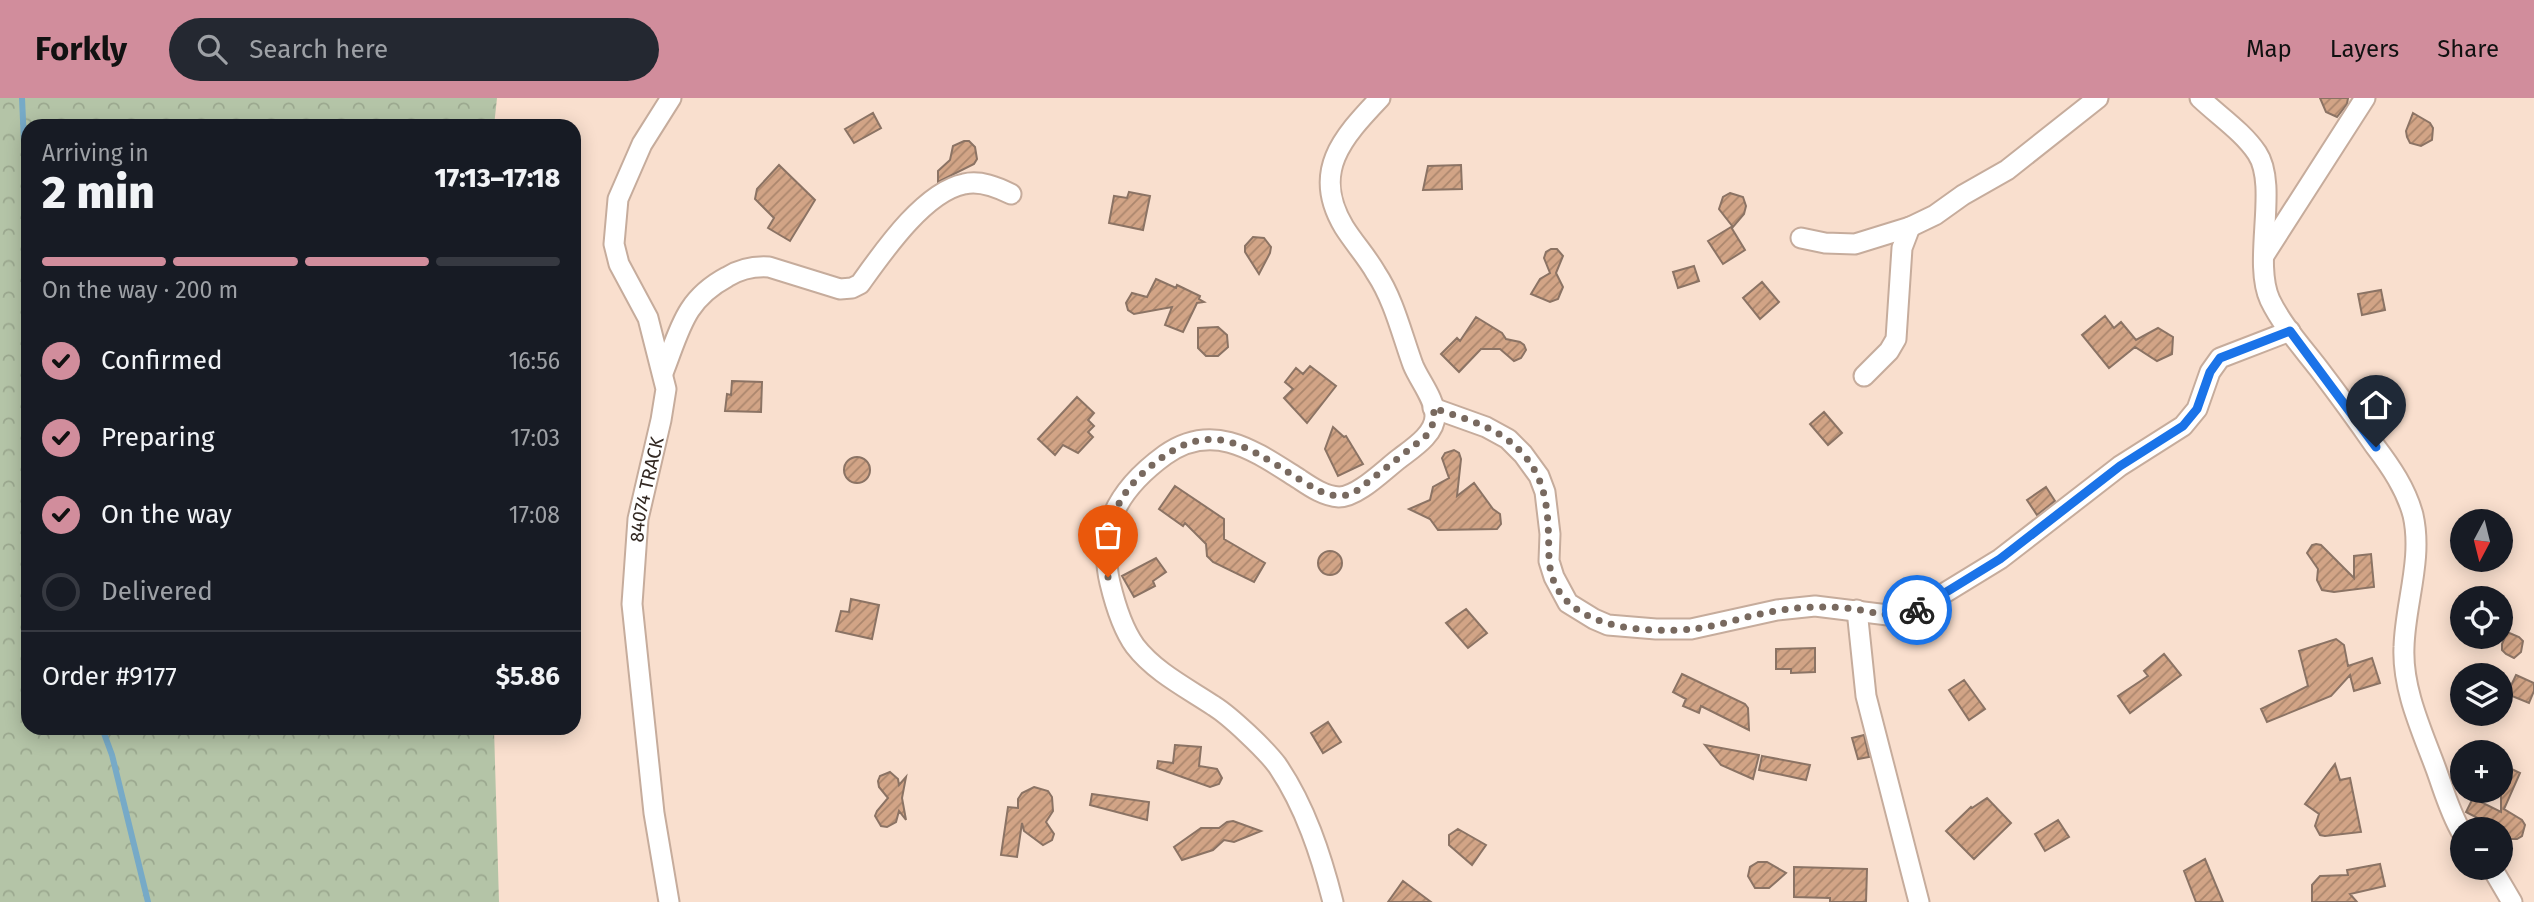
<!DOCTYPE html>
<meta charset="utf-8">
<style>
body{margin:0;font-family:"Fira Sans",sans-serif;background:#242831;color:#f1f3f6;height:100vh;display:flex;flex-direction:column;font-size:26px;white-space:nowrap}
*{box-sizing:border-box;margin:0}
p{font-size:23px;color:#9ea1a6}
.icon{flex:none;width:38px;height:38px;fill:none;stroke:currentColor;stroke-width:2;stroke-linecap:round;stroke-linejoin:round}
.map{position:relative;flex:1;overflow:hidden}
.panel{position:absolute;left:21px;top:21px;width:560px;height:616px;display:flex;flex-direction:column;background:#171b24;border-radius:21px;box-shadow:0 4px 18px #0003}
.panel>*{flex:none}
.needle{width:46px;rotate:187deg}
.tools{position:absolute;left:2450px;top:411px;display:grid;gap:14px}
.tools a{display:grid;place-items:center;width:63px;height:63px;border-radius:50%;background:#171b24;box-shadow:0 4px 18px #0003;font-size:35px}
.pin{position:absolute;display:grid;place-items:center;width:60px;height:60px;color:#fff;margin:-72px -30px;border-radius:50% 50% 50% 0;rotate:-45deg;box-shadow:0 0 7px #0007}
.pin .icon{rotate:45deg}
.courier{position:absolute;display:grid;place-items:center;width:70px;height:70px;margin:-35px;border:5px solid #1a73e8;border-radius:50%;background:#fff;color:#222;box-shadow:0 2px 9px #0007}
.headline em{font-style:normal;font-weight:800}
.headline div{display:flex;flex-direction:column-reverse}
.headline{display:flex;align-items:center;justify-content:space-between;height:119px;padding:0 21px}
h1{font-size:46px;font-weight:800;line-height:52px}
.bar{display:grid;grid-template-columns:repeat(4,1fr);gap:10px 7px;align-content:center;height:84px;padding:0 21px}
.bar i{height:9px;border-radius:5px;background:#363941}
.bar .active{background:#d18d9c}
.bar p{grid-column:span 4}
.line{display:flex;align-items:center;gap:18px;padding:0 21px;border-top:2px solid #363941}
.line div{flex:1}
ol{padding:0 21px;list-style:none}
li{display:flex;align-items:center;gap:21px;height:77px}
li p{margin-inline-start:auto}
li .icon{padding:7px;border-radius:50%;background:#d18d9c;color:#111;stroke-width:4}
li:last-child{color:#9ea1a6}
li i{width:38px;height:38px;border:4px solid #363941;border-radius:50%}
header{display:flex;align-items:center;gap:42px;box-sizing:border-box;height:98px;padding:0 35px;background:#d18d9c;color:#111}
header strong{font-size:33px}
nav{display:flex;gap:38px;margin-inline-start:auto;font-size:24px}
.search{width:490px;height:63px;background:#242831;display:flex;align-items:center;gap:18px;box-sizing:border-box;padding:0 24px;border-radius:38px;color:#9ea1a6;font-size:26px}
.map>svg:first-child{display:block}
.forest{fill:url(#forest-crowns)}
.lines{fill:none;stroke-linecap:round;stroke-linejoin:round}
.stream{stroke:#77aac7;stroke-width:6}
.building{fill:url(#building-hatch);stroke:#8b7364;stroke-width:2}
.minor-casing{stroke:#c6ac9c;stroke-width:23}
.minor{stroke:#fff;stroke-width:19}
.done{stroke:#78695f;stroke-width:7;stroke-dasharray:0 12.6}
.route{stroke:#1a73e8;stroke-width:9}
.labels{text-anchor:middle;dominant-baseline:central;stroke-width:6;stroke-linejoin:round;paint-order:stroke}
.street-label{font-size:19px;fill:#332923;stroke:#f9dfce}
</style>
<header>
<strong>Forkly</strong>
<div class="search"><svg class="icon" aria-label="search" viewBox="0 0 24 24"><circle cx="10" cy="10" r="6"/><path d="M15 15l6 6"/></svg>Search here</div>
<nav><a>Map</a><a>Layers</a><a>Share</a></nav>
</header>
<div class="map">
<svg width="2534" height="804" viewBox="0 0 2534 804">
<defs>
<pattern id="forest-crowns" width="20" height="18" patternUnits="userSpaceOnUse" patternTransform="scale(1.75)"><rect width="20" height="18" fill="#b4c4a7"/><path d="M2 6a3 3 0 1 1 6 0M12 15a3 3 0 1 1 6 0" fill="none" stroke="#9ba88f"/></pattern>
<pattern id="building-hatch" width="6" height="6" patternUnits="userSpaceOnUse" patternTransform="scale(1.75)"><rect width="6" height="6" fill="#d2a486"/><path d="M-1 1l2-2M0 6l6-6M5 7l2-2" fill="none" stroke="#ab866d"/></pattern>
</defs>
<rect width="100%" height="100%" fill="#f9dfce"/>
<!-- forest -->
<path class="forest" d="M0 0H497L494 28H28V630H494L499 804H0Z"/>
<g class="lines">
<!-- stream -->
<path class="stream" d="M22 0 28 134
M102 630 112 657 148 804"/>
</g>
<!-- building -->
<path class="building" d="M2320 0H2348L2347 6 2337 19 2326 14Z
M873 15 881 30 854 45 845 31Z
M2413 15 2430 25 2433 30 2432 42 2421 48 2410 45 2407 39 2406 33Z
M964 43H969L975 49 977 61 974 66 938 84V73L950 62 953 48Z
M779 67 815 102 790 143 768 130 774 120 755 101 757 91Z
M1461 67 1462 91 1423 92 1428 68Z
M1129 94 1150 98 1143 132 1109 125 1114 98 1127 100Z
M1730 95 1743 99 1746 108 1744 116 1733 129 1719 111 1723 99Z
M1731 129 1745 152 1723 166 1708 143Z
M1253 139 1264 140 1271 149 1270 155 1259 176 1245 154V148Z
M1551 151H1557L1563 158 1556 175 1563 189 1558 201 1550 204 1531 196 1540 181 1550 175 1544 160 1546 154Z
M1694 168 1699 183 1678 190 1673 174Z
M1156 181 1176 190 1177 187 1200 198 1199 201 1204 204 1197 205 1183 234 1165 227 1172 209 1134 216 1128 212 1126 205 1132 195 1147 199Z
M1762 184 1779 204 1760 221 1743 200Z
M2381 192 2385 212 2362 217 2358 196Z
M2105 218 2114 230 2121 224 2136 242 2158 230 2173 239 2172 256 2157 263 2135 249 2109 270 2082 237Z
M1476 219 1502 235 1506 241 1520 244 1524 247 1526 252 1521 260 1514 263 1500 251H1481L1459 274 1441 256 1457 240 1460 243Z
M1218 229 1227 237 1228 249 1218 258H1206L1198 250V230Z
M1310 268 1336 288 1307 325 1284 300 1293 291 1285 284 1296 270 1303 276Z
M732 283 762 284 761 314 725 313 727 296 731 297Z
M1077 299 1094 315 1088 322 1094 328 1088 334 1093 339 1078 355 1063 347 1055 357 1038 341Z
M1824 314 1842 335 1828 347 1810 326Z
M1333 329 1344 339 1346 338 1363 366 1338 378 1325 351Z
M1454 352 1459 355 1461 361 1457 398 1474 385 1493 411 1500 416 1501 426 1497 431 1438 432 1430 421 1409 411 1430 402 1433 389 1449 380 1442 360 1445 355Z
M844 372a13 13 0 1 1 26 0a13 13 0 1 1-26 0Z
M1175 388 1224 421V441L1265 465 1254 484 1213 464 1207 458 1206 446 1185 425 1183 428 1159 411Z
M2046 389 2055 403 2037 417 2027 402Z
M2316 446 2321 447 2354 480V458L2371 456 2374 489 2334 494 2322 492 2317 482 2318 471 2307 455 2312 447Z
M1318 465a12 12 0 1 1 24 0a12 12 0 1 1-24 0Z
M1156 460 1166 474 1153 483 1155 488 1134 499 1122 478Z
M851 501 879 507 872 541 836 533 841 513 849 514Z
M1466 511 1487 535 1468 550 1446 525Z
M2507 534 2519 539 2523 543 2521 554 2514 560 2506 556 2502 552V546Z
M2336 541 2344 547 2348 568 2372 560 2380 585 2354 593 2350 577 2331 598 2267 624 2261 611 2308 588 2299 553Z
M1815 550V574L1791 575V571H1776V551Z
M2164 556 2181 577 2130 615 2118 598 2148 578 2144 573Z
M1682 576 1745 606 1748 610 1749 632 1701 608 1699 615 1683 608 1686 601 1673 594Z
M2516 577 2534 585V593L2529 605 2507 596Z
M1964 582 1985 611 1969 622 1949 592Z
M1328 624 1341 644 1323 655 1311 635Z
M1864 637 1869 659 1858 661 1852 640Z
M1175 647 1201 649 1199 668 1217 671 1222 680 1219 686 1210 689 1157 670 1158 663 1173 665Z
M1705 647 1759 657 1753 681 1721 667Z
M1762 658 1810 667 1806 682 1759 672Z
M2335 666 2340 682 2350 680 2361 734 2325 738 2320 737 2315 728 2319 716 2305 706Z
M2501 666 2520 675 2504 711 2522 722 2525 727 2522 738 2517 741H2511L2501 732 2466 714 2473 700 2501 714Z
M890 674 898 681 899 687 906 679 902 700 906 722 899 713 896 724 887 729 881 728 875 718 877 713 888 700 879 689 878 683 880 678Z
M1034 689 1048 693 1052 699 1053 713 1046 724 1054 736 1052 742 1043 747 1024 733 1022 725 1017 759 1001 757 1008 709 1018 710V701L1022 695Z
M1092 696 1149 704 1147 722 1090 707Z
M1987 700 2011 725 1974 761 1946 733 1971 709 1972 710Z
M2058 722 2069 739 2045 753 2035 736Z
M1233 723 1261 733 1234 744 1224 742 1213 752 1182 762 1174 749 1201 730H1219L1227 724Z
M1458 731 1486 747 1472 767 1449 747V737Z
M2205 761 2223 804H2196L2184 773Z
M1758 764H1767L1786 775 1769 790H1755L1748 778 1750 769Z
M2380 766 2385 788 2350 796 2357 804H2312V787L2320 778 2348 777 2347 772Z
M1794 769 1867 771 1866 804H1830V800L1794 799Z
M1403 783 1431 804H1388Z"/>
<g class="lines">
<defs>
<g id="minor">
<path d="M2200 0C2219 18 2243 34 2257 55 2279 88 2252 163 2270 202 2282 227 2302 249 2319 271 2338 296 2357 322 2375 348 2391 369 2406 391 2413 417 2423 461 2405 506 2404 549 2402 591 2422 633 2436 671 2444 693 2450 715 2462 735"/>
<path d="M1801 140 1825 145 1855 146 1910 129 1935 117 1963 97 2007 72 2098 0"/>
<path d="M2265 156 2365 0"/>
<path d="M663 275C680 232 684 202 727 179 740 171 754 168 769 169L840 191 852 190 860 186C883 154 924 94 964 86 980 82 997 89 1011 96"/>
<path d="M1864 278 1889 253 1896 241 1902 150 1910 129"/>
<path d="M1433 310 1486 329 1508 341 1523 356 1539 378 1545 394 1550 436 1549 463 1554 479 1568 505 1594 521 1608 527 1656 531H1691L1777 512 1815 508 1896 518 1920 510 2000 461 2120 368 2183 328 2197 311 2210 274 2220 260 2290 233"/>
<path d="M1857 512 1866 598 1919 804"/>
<path d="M2492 770 2512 804"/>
<path id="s1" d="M669 804 654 715 632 506 638 421 661 322 666 291 648 220 619 166 614 146 618 101 642 46 671 0"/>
<path d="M1333 804C1321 757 1305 708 1277 667 1265 651 1230 618 1214 608 1187 590 1155 574 1135 548 1122 530 1115 506 1110 485 1105 465 1105 437 1113 417 1123 393 1143 373 1165 357 1214 322 1256 354 1299 381 1311 389 1324 398 1339 399 1358 399 1385 371 1400 360 1413 350 1435 336 1435 318 1435 301 1419 282 1413 267 1402 237 1394 202 1376 175 1367 159 1354 145 1344 129 1311 74 1342 40 1380 0"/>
</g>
</defs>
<!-- minor casing -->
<use href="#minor" class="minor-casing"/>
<!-- minor -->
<use href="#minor" class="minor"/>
</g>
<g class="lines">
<!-- done -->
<path class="done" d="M1108 479C1105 438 1110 406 1142 376 1207 316 1239 344 1304 384 1321 395 1335 402 1354 395L1425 339C1432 330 1436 322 1433 310 1465 321 1499 329 1522 355 1550 385 1548 422 1549 460 1552 530 1640 536 1693 531 1721 528 1748 517 1776 513 1799 509 1821 508 1845 510 1871 512 1892 523 1917 512"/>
<!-- route -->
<path class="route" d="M1917 512 2000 461 2120 368 2183 328 2197 311 2210 274 2220 260 2290 233 2376 349"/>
</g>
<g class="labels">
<!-- street labels -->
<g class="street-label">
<text stroke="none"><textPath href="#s1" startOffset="416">84074 TRACK</textPath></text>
</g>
</g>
</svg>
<div class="tools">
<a><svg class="needle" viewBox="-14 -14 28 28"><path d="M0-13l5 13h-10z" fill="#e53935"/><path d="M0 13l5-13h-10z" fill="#9ea1a6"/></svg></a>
<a><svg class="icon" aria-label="locate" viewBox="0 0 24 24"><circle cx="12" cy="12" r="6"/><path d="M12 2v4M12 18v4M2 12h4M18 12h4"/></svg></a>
<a><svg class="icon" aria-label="layers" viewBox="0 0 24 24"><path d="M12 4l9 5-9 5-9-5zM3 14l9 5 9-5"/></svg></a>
<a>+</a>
<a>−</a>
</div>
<div class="pin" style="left:1108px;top:479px;background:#ea580c"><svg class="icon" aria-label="bag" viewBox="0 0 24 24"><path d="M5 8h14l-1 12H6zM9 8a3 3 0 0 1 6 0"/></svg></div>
<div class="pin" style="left:2376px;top:349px;background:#1f2937"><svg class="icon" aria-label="home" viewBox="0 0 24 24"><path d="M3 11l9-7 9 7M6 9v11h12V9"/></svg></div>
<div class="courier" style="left:1917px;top:512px"><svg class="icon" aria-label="bike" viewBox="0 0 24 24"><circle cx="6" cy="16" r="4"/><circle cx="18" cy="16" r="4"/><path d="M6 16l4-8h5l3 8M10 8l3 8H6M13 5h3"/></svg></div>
<section class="panel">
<div class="headline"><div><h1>2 min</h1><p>Arriving in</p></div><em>17:13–17:18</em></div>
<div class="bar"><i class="active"></i><i class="active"></i><i class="active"></i><i></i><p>On the way · 200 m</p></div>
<ol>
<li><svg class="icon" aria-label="check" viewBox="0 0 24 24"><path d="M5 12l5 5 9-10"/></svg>Confirmed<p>16:56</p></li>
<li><svg class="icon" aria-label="check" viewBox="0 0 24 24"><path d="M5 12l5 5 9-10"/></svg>Preparing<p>17:03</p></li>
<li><svg class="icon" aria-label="check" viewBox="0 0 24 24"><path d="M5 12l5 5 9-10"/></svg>On the way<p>17:08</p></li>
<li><i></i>Delivered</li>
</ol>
<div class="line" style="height:91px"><div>Order #9177</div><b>$5.86</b></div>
</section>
</div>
